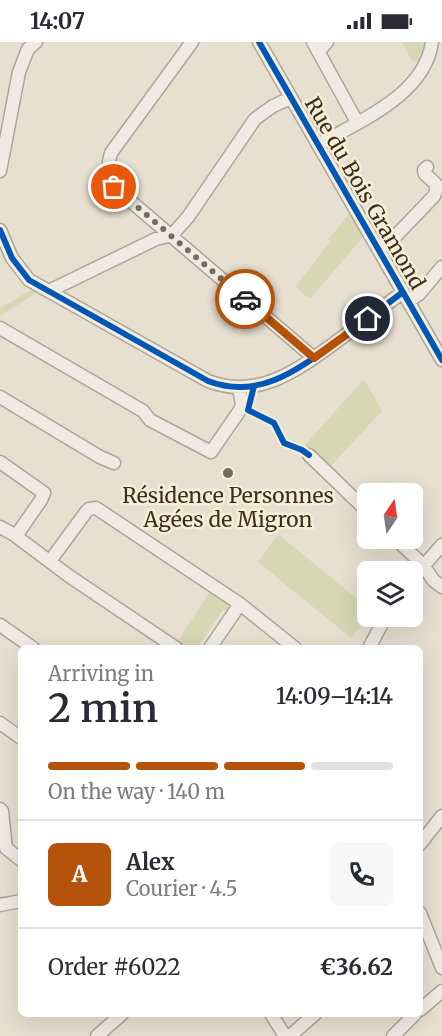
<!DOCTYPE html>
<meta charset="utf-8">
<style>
body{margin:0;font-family:Merriweather,serif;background:#f7f7f7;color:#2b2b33;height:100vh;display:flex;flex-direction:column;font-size:22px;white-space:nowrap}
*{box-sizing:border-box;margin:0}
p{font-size:20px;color:#7c7c81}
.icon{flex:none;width:33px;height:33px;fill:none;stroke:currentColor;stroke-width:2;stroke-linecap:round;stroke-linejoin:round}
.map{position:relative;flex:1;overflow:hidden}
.details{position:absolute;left:18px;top:603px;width:405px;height:372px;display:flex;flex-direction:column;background:#fff;border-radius:9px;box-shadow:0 6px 24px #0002}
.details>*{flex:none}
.needle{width:39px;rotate:13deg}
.tools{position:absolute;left:357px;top:441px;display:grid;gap:12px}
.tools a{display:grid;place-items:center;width:66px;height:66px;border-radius:9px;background:#fff;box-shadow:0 6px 24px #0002;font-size:30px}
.pin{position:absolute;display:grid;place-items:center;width:51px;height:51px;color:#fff;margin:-26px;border:3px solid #fff;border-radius:50%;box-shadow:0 2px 6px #0007}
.courier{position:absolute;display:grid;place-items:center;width:60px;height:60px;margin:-30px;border:4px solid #b45309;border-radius:50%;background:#fff;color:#222;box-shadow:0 2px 8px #0007}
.head em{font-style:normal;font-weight:600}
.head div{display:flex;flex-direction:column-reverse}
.head{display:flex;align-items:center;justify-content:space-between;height:102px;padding:0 30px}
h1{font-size:39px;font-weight:600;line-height:45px}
.bar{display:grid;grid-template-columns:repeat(4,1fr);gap:9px 6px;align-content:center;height:72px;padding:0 30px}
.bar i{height:8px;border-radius:4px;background:#e1e1e2}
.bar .on{background:#b45309}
.bar p{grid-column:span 4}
.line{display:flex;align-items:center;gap:15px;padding:0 30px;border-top:2px solid #e1e1e2}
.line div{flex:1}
.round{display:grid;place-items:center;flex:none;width:63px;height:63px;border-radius:9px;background:#f7f7f7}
.status{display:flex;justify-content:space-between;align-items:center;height:42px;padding:0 30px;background:#fff;direction:ltr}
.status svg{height:16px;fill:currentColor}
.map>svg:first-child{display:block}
.green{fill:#d6d7b3}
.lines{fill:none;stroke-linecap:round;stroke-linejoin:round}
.minor-casing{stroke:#ada599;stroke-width:15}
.minor{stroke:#efebe3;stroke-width:12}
.cycleway-casing{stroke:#f7eed8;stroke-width:10}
.cycleway{stroke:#0057b8;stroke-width:6}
.done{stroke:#786c5e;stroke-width:6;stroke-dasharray:0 10.8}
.route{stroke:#b45309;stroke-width:8}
.poi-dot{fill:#786c5e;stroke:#f7eed8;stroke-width:2}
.labels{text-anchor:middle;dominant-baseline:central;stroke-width:5;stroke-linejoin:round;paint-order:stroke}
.street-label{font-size:21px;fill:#3d2e20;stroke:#f7eed8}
.poi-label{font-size:21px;fill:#3d2e20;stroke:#f7eed8}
</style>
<div class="status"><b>14:07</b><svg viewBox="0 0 49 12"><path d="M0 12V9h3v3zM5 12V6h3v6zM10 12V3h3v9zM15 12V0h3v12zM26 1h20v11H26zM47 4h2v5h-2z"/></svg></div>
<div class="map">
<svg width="442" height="994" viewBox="0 0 442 994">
<rect width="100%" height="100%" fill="#e7e0d1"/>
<!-- green -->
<path class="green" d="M402 0H425L418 20 414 18 413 21Z
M349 172 363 195 310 257 295 245 330 200 328 198Z
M33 247 38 250 0 274V266Z
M364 337 382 369 329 426 305 403Z
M278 492 367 565 369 575 351 596 258 520Z
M211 548 230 561V570L223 568 197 606H182L176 602Z"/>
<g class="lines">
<defs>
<path id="minor" d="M192 0 111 111C107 124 108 133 114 145L314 316
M259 0 442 318
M313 0 357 80
M319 9 327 0
M318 103C359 79 425 53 432 0
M0 129 19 30 28 7 36 0
M0 188 12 216 29 238 208 339C260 359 300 326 340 297 361 281 382 266 403 250
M378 206 389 201 434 154 436 149V142L425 132 424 128 427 125
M49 249 156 197 172 193 188 175 255 77 273 64 291 56
M409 259 419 252 442 225
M0 286 143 369 150 378 211 410 240 368 242 363 239 346
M0 355 100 415 114 421
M309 413 368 470
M0 420 44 451 41 458 16 494
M0 485 13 492 69 534 176 606
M395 496 424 524 433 538 442 545
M50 519 86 470 89 467 96 466 240 562 295 606
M412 537 442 503
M0 583 33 606
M210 606 240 562
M369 606 386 574
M0 681 21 696
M0 767 2 769 6 806 21 818
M420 802 442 774
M0 863 21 859
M420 871 442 926
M420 968 442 949
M271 972 285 994
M97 994 122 972
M290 994 315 972
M393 994 415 972"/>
</defs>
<!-- minor casing -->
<use href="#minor" class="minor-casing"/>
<!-- minor -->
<use href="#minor" class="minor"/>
<defs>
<path id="cycleway" d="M259 0 442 318
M0 188 12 216 29 238 208 339C260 359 300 326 340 297 361 281 382 266 403 250
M254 344 248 368 274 381 284 401 302 408 309 413"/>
</defs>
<!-- cycleway casing -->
<use href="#cycleway" class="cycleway-casing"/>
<!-- cycleway -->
<use href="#cycleway" class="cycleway"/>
</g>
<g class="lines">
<!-- done -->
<path class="done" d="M114 145 245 257"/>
<!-- route -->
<path class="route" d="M245 257 314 316 368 277"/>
</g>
<!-- markers -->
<circle class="poi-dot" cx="228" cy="431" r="6"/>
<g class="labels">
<!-- street labels -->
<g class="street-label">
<text transform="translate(365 151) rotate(60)">Rue du Bois Gramond</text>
</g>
<!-- poi labels -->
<g class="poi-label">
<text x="228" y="453">Résidence Personnes<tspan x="228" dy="24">Agées de Migron</tspan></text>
</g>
</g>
</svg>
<div class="tools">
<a><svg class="needle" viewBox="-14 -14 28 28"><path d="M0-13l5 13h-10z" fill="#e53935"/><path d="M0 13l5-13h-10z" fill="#7c7c81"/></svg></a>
<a><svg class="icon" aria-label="layers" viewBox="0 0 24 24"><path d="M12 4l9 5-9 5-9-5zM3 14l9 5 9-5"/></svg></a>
</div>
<div class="pin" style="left:114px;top:145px;background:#ea580c"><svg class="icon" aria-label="bag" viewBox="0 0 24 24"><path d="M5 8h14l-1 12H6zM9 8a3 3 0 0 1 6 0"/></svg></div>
<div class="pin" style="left:368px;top:277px;background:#1f2937"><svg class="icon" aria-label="home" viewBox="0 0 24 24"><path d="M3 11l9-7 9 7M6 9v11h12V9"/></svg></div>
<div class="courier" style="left:245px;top:257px"><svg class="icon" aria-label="car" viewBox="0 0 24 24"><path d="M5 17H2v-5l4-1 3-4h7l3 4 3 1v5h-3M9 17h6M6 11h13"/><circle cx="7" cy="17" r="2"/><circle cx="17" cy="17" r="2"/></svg></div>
<section class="details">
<div class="head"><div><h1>2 min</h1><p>Arriving in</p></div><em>14:09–14:14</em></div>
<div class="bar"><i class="on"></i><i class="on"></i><i class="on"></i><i></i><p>On the way · 140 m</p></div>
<div class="line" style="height:108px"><b class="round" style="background:#b45309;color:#fff">A</b><div><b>Alex</b><p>Courier · 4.5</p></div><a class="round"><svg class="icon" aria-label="phone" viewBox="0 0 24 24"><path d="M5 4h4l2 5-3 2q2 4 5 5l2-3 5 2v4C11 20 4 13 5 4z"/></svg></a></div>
<div class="line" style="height:78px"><div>Order #6022</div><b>€36.62</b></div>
</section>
</div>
